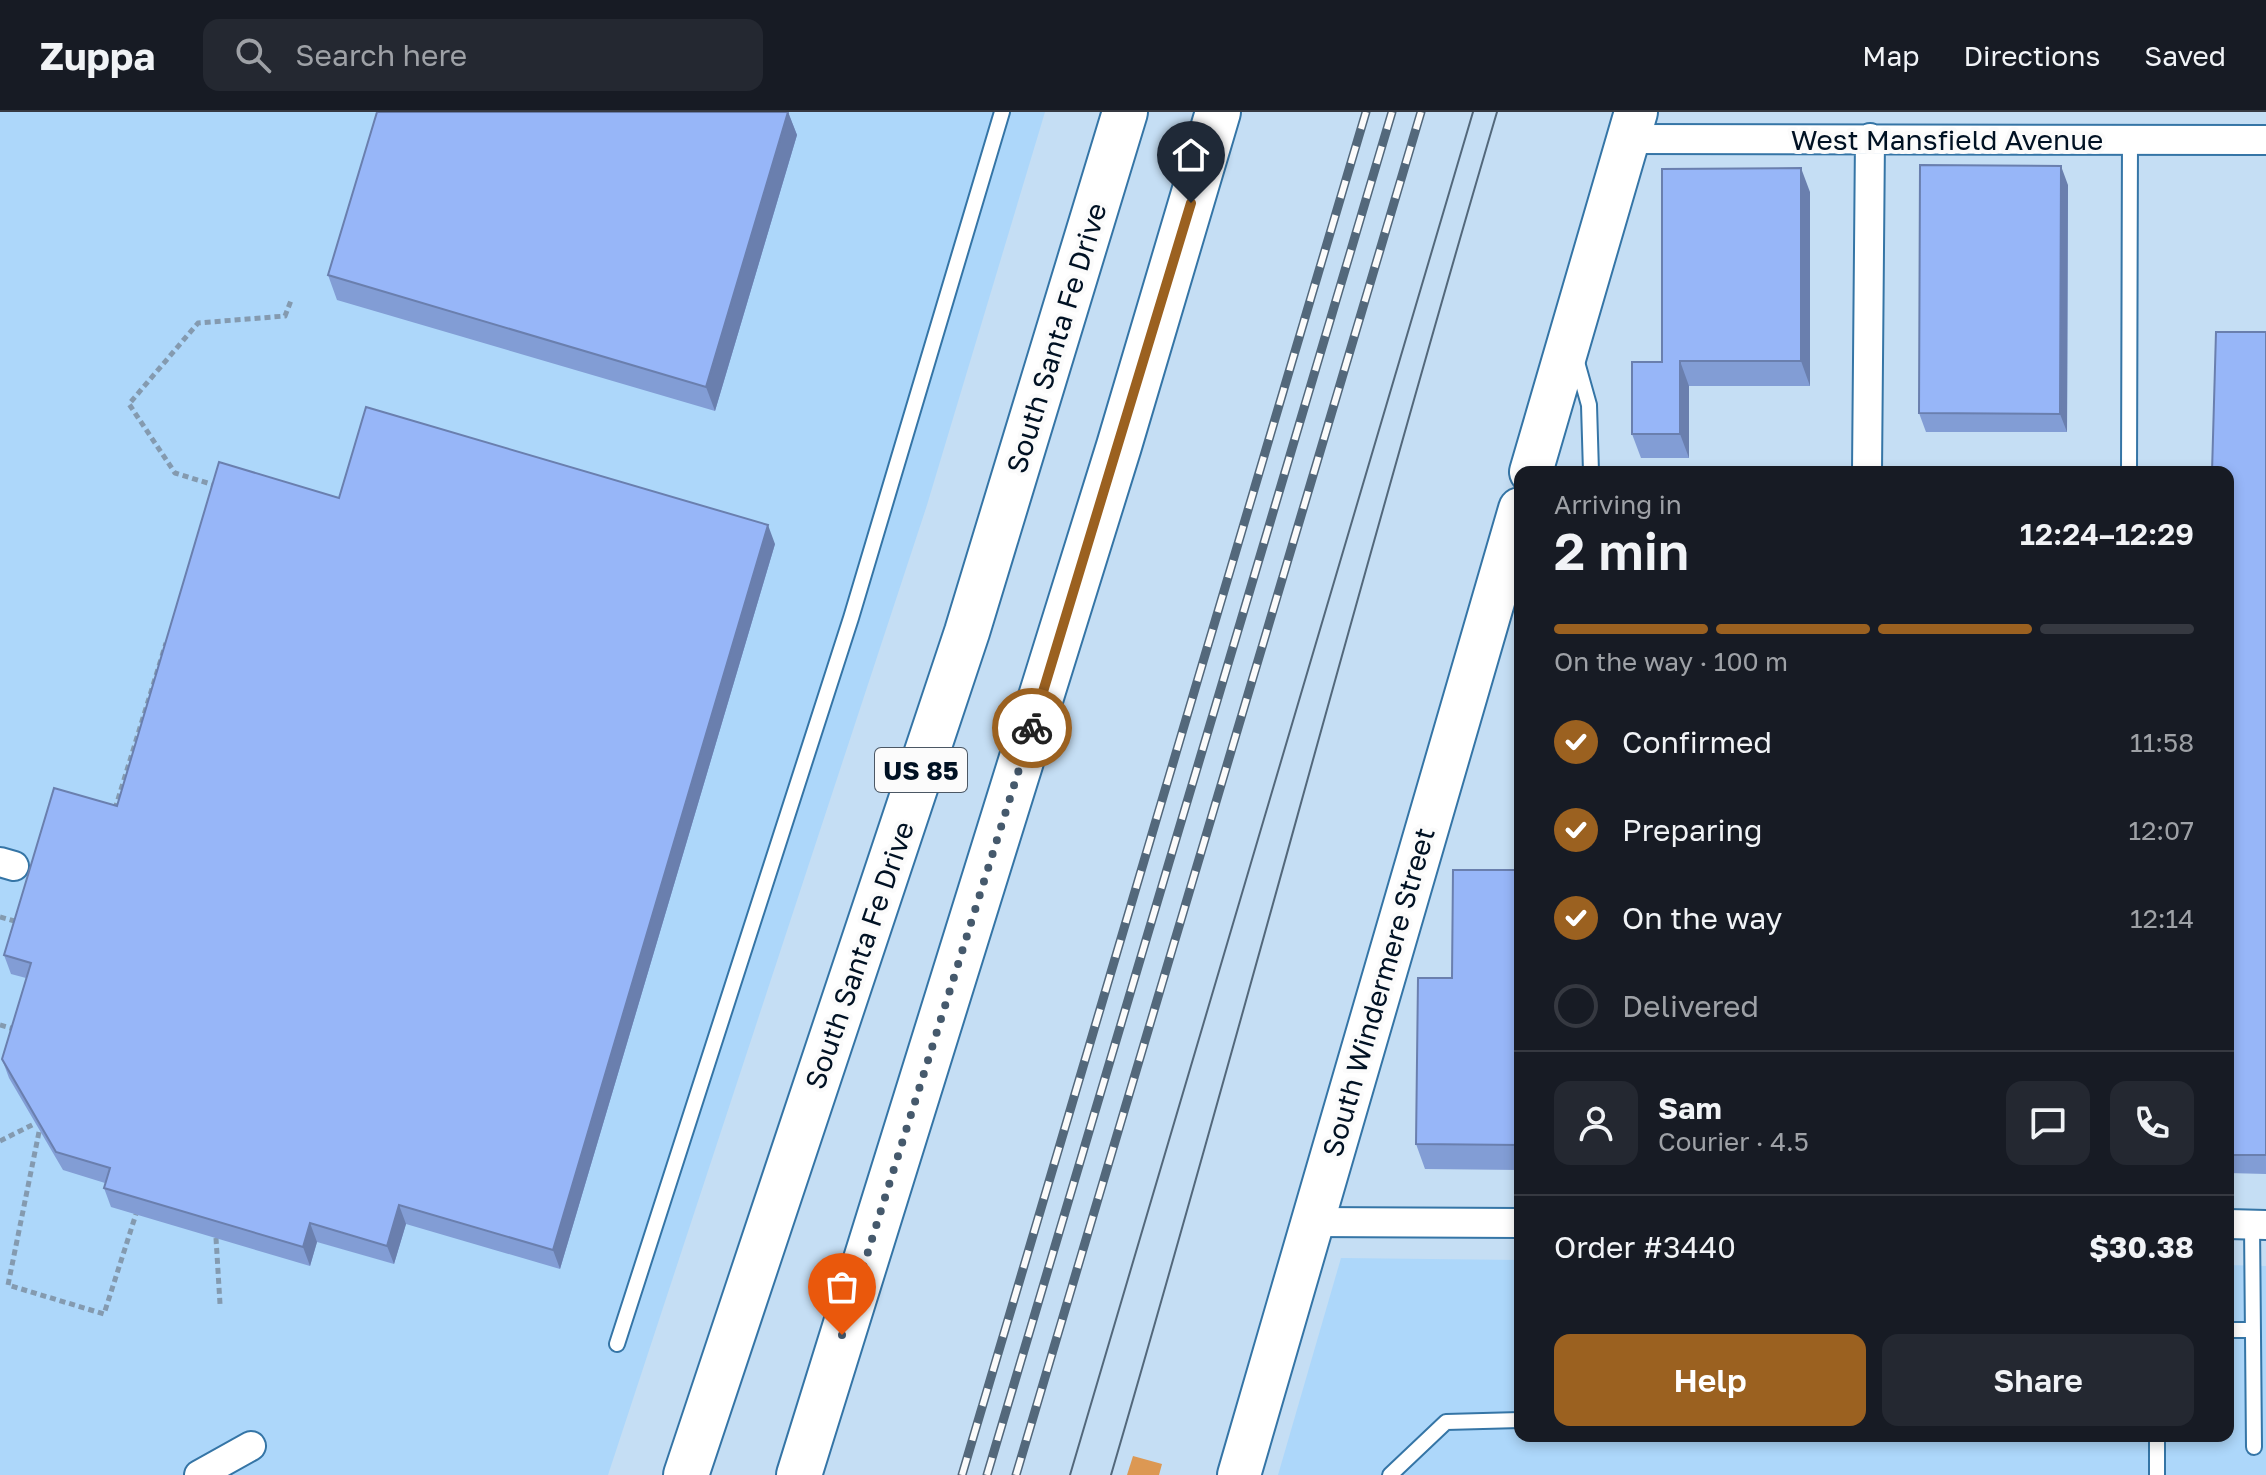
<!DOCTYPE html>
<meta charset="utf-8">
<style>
body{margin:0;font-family:"Golos Text",sans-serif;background:#242831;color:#f1f3f6;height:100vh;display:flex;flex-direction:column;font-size:30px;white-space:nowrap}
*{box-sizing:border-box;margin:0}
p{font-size:26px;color:#9ea1a6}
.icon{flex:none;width:44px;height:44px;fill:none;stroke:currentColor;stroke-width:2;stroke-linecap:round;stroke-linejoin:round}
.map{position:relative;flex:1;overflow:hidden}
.sheet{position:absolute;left:1514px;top:354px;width:720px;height:976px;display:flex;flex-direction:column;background:#171b24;border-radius:16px;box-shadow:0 4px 12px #0003}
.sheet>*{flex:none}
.pin{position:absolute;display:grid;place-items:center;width:68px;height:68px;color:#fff;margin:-82px -34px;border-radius:50% 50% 50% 0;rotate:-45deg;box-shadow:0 0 8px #0007}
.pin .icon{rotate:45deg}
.courier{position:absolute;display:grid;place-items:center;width:80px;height:80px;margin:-40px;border:6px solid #9b6120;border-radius:50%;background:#fff;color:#222;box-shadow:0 2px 10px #0007}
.summary em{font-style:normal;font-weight:600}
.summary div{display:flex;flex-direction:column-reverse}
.summary{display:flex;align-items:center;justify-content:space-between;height:136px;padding:0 40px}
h1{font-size:52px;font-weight:600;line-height:60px}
.bar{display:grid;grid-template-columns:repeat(4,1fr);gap:12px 8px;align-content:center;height:96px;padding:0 40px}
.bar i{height:10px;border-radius:6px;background:#363941}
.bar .on{background:#9b6120}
.bar p{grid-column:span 4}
.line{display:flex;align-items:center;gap:20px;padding:0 40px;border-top:2px solid #363941}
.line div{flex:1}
.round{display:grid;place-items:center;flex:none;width:84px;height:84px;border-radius:16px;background:#242831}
ol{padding:0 40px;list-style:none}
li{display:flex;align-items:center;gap:24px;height:88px}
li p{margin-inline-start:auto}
li .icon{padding:8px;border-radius:50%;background:#9b6120;color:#fff;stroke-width:4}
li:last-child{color:#9ea1a6}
li i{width:44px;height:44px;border:4px solid #363941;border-radius:50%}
.action{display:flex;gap:16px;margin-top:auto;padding:16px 40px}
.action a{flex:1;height:92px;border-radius:16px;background:#9b6120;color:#fff;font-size:32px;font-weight:600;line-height:92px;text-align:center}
.action a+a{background:#242831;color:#f1f3f6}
header{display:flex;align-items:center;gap:48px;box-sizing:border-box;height:112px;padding:0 40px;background:#171b24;border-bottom:2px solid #363941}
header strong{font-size:38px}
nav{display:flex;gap:44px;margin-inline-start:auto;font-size:28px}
.search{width:560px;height:72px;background:#242831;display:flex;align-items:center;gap:20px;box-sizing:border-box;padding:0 28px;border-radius:16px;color:#9ea1a6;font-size:30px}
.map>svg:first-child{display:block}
.built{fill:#add7fa}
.green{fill:#dc9853}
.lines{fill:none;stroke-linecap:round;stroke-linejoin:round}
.lane-casing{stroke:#3575a6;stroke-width:18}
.street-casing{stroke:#3575a6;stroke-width:32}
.secondary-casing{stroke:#3575a6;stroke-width:46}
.highway-casing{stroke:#3575a6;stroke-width:48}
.path{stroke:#849aaf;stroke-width:5;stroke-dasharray:6 4;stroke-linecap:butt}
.lane{stroke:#fff;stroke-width:14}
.street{stroke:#fff;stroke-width:28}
.secondary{stroke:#fff;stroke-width:42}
.highway{stroke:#fff;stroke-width:44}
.tram{stroke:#53687b;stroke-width:2}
.rail-casing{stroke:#53687b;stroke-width:9}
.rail{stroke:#fbfbfb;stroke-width:6;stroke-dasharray:18;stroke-linecap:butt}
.wall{fill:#829dd5}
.shaded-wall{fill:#6a7fae}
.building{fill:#97b6f8;stroke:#6a7fae;stroke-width:2}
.done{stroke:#45596c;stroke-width:8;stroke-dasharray:0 14.4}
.route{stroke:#9b6120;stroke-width:10}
.labels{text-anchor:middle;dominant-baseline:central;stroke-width:8;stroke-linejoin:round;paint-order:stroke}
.shield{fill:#fbfbfb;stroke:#4b5764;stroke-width:2}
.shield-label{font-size:26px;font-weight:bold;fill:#001123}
.street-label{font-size:28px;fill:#001123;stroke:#fbfbfb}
</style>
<header>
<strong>Zuppa</strong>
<div class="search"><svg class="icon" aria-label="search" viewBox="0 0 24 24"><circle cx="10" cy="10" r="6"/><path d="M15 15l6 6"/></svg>Search here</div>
<nav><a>Map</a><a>Directions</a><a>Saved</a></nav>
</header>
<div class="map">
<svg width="2266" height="1363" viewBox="0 0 2266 1363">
<rect width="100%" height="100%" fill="#c5def4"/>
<!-- built -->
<path class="built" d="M0 0H1045L927 393 608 1363H0Z
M1341 1146 1520 1148V1324H2228V1153L2266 1154V1363H1278Z"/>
<!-- green -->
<path class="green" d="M1133 1344 1162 1352 1159 1363H1127Z"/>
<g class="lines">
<defs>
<path id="lane" d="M1575 243 1589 293 1591 360
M2129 360 2130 27
M2252 1113 2254 1335
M2228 1218H2253
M617 1232 851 506 1002 0
M1390 1363 1446 1310 1520 1308
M2157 1363V1324"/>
<path id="street" d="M1628 27 2266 28
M1867 360 1870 26
M0 750 14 754
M1311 1110 1520 1111
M2228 1112 2266 1113
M199 1363 251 1334"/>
<path id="secondary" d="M1531 360 1636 0
M1239 1363 1520 397"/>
<path id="highway" d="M686 1363 967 520 1125 0
M799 1363 1119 334 1218 0"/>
</defs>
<!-- lane casing -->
<use href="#lane" class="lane-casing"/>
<!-- street casing -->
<use href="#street" class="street-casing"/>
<!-- secondary casing -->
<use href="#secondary" class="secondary-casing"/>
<!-- highway casing -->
<use href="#highway" class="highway-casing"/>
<!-- path -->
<path class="path" d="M213 376 214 373 175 361 129 292 198 211 285 204 292 186
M115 697 166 531
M0 805 18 810
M0 913 14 917
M39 1020 8 1173 104 1202 136 1102
M0 1029 34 1012
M216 1126 220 1192"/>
<!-- lane -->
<use href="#lane" class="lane"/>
<!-- street -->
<use href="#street" class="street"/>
<!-- secondary -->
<use href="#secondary" class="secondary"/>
<!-- highway -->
<use href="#highway" class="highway"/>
<!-- tram -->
<path class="tram" d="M1070 1363 1473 0
M1111 1363C1244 910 1363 453 1497 0"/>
<defs>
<path id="rail" d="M962 1363 1366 0
M987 1363 1392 0
M1016 1363 1421 0"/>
</defs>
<!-- rail casing -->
<use href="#rail" class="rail-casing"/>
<!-- rail -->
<use href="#rail" class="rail"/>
</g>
<!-- wall -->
<path class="wall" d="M788 0 797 23 715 299 337 188 328 163Z
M2068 73 2067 320H1926L1919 301Z
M1810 80V274H1689V346H1641L1632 322 1662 250Z
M2266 220V1062L2228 1061V360Z
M339 386 775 432 560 1157 406 1112 394 1152 317 1130 310 1154 111 1095 104 1076 105 1071 63 1058 9 966 2 947 26 866 11 862 4 843 117 694Z
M1520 758V1058L1425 1057 1416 1032 1452 866Z"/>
<!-- shaded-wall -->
<path class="shaded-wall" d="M788 0 797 23 715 299 706 275Z
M2061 54 2068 73 2067 320 2060 302Z
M1801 56 1810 80V274L1801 249Z
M1680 249 1689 274V346L1680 322Z
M768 413 775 432 560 1157 553 1138Z
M399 1093 406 1112 394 1152 387 1134Z
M310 1111 317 1130 310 1154 303 1135Z"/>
<!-- building -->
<path class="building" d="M377 0H788L706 275 328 163Z
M1920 53 2061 54 2060 302 1919 301Z
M1801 56V249H1680V322H1632V250H1662V57Z
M2216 220H2266V1043H2228V360H2212Z
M366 295 768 413 553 1138 399 1093 387 1134 310 1111 303 1135 104 1076 110 1056 56 1040 2 947 31 851 4 843 54 676 117 694 219 350 339 386Z
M1453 758H1520V1033L1416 1032 1418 866H1452Z"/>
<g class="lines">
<!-- done -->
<path class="done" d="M842 1223 1032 616"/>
<!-- route -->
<path class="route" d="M1032 616 1191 91"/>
</g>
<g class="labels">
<!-- shield labels -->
<rect class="shield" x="875" y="636" width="92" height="44" rx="6"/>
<g class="shield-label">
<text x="921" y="658">US 85</text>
</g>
<!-- street labels -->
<g class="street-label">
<text x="1947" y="27">West Mansfield Avenue</text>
<text transform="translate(1056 226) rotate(-73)">South Santa Fe Drive</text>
<text transform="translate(859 843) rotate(-71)">South Santa Fe Drive</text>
<text transform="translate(1378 880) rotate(-74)">South Windermere Street</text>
</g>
</g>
</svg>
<div class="pin" style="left:842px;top:1223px;background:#ea580c"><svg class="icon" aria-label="bag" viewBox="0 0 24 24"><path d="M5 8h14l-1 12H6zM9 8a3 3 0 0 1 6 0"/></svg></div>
<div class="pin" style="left:1191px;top:91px;background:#1f2937"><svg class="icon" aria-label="home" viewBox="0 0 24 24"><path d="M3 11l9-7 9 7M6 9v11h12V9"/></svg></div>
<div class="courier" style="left:1032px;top:616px"><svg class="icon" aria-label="bike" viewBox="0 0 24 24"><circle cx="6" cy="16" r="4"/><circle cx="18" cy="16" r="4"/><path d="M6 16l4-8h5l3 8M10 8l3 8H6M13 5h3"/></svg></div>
<section class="sheet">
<div class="summary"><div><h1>2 min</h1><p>Arriving in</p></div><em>12:24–12:29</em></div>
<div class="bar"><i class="on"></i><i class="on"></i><i class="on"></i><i></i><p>On the way · 100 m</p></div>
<ol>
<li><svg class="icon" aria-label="check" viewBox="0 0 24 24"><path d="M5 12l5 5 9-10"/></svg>Confirmed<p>11:58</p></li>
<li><svg class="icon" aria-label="check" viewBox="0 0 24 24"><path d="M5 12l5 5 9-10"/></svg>Preparing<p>12:07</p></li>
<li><svg class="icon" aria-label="check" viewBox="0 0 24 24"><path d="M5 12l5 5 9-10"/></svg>On the way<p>12:14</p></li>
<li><i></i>Delivered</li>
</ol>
<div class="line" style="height:144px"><a class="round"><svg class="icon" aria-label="person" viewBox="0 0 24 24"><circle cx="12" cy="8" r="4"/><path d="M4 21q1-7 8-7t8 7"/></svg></a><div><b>Sam</b><p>Courier · 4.5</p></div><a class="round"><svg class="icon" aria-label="chat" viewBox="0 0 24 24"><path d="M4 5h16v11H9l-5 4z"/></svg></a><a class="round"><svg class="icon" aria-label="phone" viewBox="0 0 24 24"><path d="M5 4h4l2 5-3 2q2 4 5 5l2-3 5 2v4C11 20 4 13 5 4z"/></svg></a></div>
<div class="line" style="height:104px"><div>Order #3440</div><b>$30.38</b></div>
<div class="action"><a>Help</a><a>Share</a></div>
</section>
</div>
